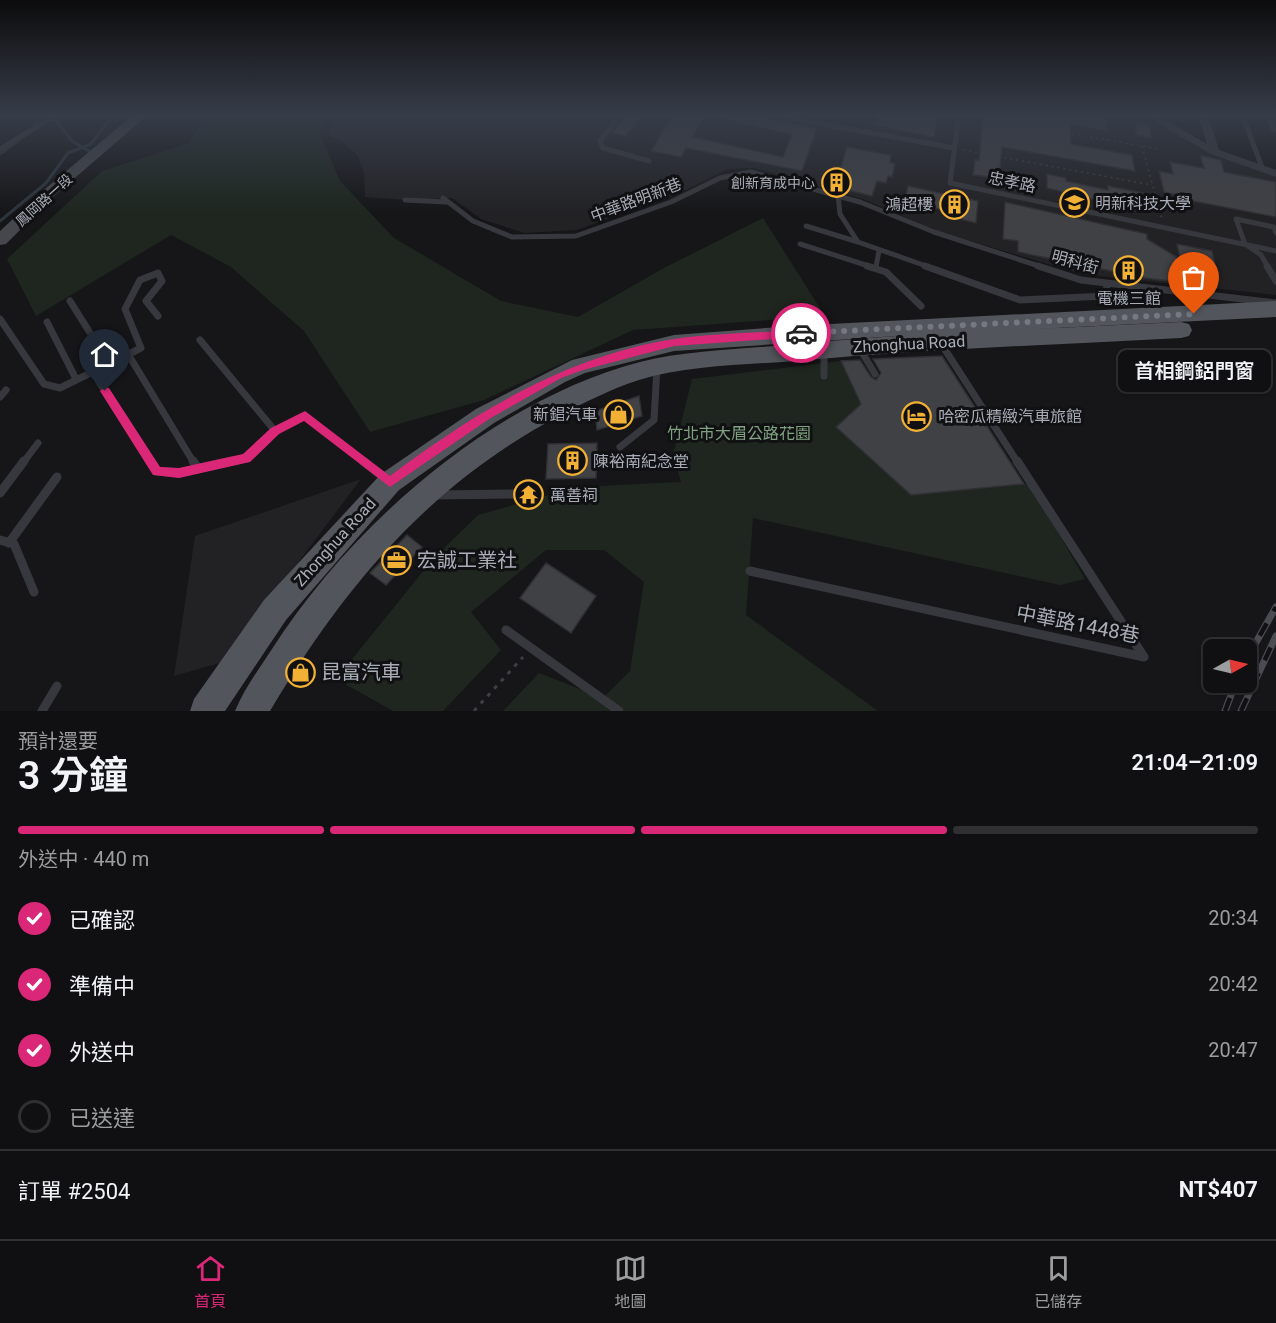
<!DOCTYPE html>
<html lang="zh-TW">
<meta charset="utf-8">
<style>
body{margin:0;font-family:Roboto,"Noto Sans TC",sans-serif;background:#1e1e20;color:#f1f3f6;height:100vh;display:flex;flex-direction:column;font-size:22px;white-space:nowrap}
*{box-sizing:border-box;margin:0}
p{font-size:20px;color:#9c9d9f}
.icon{flex:none;width:33px;height:33px;fill:none;stroke:currentColor;stroke-width:2;stroke-linecap:round;stroke-linejoin:round}
.map{position:relative;height:711px;overflow:hidden}
.side{display:flex;flex-direction:column;background:#101012;flex:1}
.side>*{flex:none}
.needle{width:39px;rotate:82deg}
.tools{position:absolute;left:1203px;top:639px;display:grid;gap:12px}
.tools a{display:grid;place-items:center;width:54px;height:54px;border-radius:9px;background:#101012;box-shadow:0 2px 4px #0004,0 0 0 2px #303032;font-size:30px}
.pin{position:absolute;display:grid;place-items:center;width:51px;height:51px;color:#fff;margin:-62px -26px;border-radius:50% 50% 50% 0;rotate:-45deg;box-shadow:0 0 6px #0007}
.pin .icon{rotate:45deg}
.courier{position:absolute;display:grid;place-items:center;width:60px;height:60px;margin:-30px;border:4px solid #db2777;border-radius:50%;background:#fff;color:#222;box-shadow:0 2px 8px #0007}
.bubble{position:absolute;height:42px;border-radius:9px;background:#101012;box-shadow:0 2px 4px #0004,0 0 0 2px #303032;font-size:20px;font-weight:600;line-height:42px;text-align:center}
.overview em{font-style:normal;font-weight:600}
.overview div{display:flex;flex-direction:column-reverse}
.overview{display:flex;align-items:center;justify-content:space-between;height:102px;padding:0 18px}
h1{font-size:39px;font-weight:600;line-height:45px}
.bar{display:grid;grid-template-columns:repeat(4,1fr);gap:9px 6px;align-content:center;height:72px;padding:0 18px}
.bar i{height:8px;border-radius:4px;background:#303032}
.bar .current{background:#db2777}
.bar p{grid-column:span 4}
.line{display:flex;align-items:center;gap:15px;padding:0 18px;border-top:2px solid #303032}
.line div{flex:1}
ol{padding:0 18px;list-style:none}
li{display:flex;align-items:center;gap:18px;height:66px}
li p{margin-inline-start:auto}
li .icon{padding:6px;border-radius:50%;background:#db2777;color:#fff;stroke-width:4}
li:last-child{color:#9c9d9f}
li i{width:33px;height:33px;border:3px solid #303032;border-radius:50%}
.menu{display:flex;justify-content:space-around;align-items:center;height:84px;border-top:2px solid #303032;background:#101012;font-size:16px;color:#9c9d9f}
.menu a{display:grid;justify-items:center;gap:3px}
.menu .current{color:#db2777}
.map>svg:first-child{display:block}
.built{fill:#222225}
.green{fill:#1e261f}
.lines{fill:none;stroke-linecap:round;stroke-linejoin:round}
.stream{stroke:#2c353c;stroke-width:3}
.building{fill:#404145;stroke:#303034;stroke-width:1.5}
.path-far1{stroke:#3d3f44;stroke-width:1.5;stroke-dasharray:2 4;stroke-linecap:butt}
.path{stroke:#3d3f44;stroke-width:3;stroke-dasharray:4 6;stroke-linecap:butt}
.lane-far2{stroke:#37383d;stroke-width:5}
.lane-far1{stroke:#37383d;stroke-width:7}
.lane{stroke:#37383d;stroke-width:9}
.street{fill:#37383d;fill-rule:evenodd}
.secondary{fill:#45474d;fill-rule:evenodd}
.primary{fill:#53555c;fill-rule:evenodd}
.rail-casing{stroke:#4a4c52;stroke-width:7}
.rail{stroke:#111113;stroke-width:4.5;stroke-dasharray:14;stroke-linecap:butt}
.route{fill:#db2777}
.done{stroke:#757880;stroke-width:6;stroke-dasharray:0 10.8}
.labels{text-anchor:middle;dominant-baseline:central;stroke-width:6;stroke-linejoin:round;paint-order:stroke}
.far-poi-label{font-size:14px;fill:#a8adb8;stroke:#111113;text-anchor:end}
.far-street-label{font-size:14px;fill:#a8adb8;stroke:#111113}
.street-label{font-size:16px;fill:#a8adb8;stroke:#111113}
.poi-label{font-size:16px;fill:#a8adb8;stroke:#111113;text-anchor:start}
.park-label{font-size:16px;fill:#7fa381;stroke:#111113}
.near-poi-label{font-size:20px;fill:#a8adb8;stroke:#111113;text-anchor:start}
.near-street-label{font-size:20px;fill:#a8adb8;stroke:#111113}
</style>
<div class="map">
<svg width="1276" height="711" viewBox="0 0 1276 711">
<rect width="100%" height="100%" fill="#161618"/>
<!-- built -->
<path class="built" d="M339 114H1129L1151 120 1211 153 1276 174V295L1081 274 934 230 863 199 754 168 728 169 688 189 577 230 524 233 481 219 452 198 405 200 365 197 364 172 357 155 342 142 328 135Z
M361 479 223 662 174 676 195 536Z"/>
<!-- green -->
<path class="green" d="M205 114H330L319 131 340 181 394 238 501 301 578 317 662 269 763 218 825 316 633 330 484 400 370 432 304 331 231 267 171 235 36 316 7 259 102 171 190 143Z
M779 114H864L859 130Z
M841 361 861 404 836 427 911 495 1030 484 1085 579 1060 585 753 518 746 615 878 711H503L539 673 603 698 630 671 644 582 604 550H546L471 612 501 650 443 711H393L336 679 433 559 478 515 577 487 681 482 673 455 692 379Z"/>
<g class="lines">
<!-- stream -->
<path class="stream" d="M51 114 72 141 89 151
M33 127 40 114
M0 154 19 140
M0 221 46 183 68 153 91 144 114 114"/>
</g>
<!-- building -->
<path class="building" d="M627 114H643L626 136 612 133Z
M673 114H706L692 137 783 157 792 134 716 118V114H745L817 128 802 171 686 148 681 157 651 151Z
M877 114H938L934 137 874 125Z
M983 114H1109L1106 130 1070 124 1071 144 1132 155 1135 171 1002 147 999 178 973 175 975 160H979Z
M1136 122 1150 125 1151 138 1136 135Z
M847 147 891 155 890 162 895 164 892 177 888 176 886 183 877 181 872 196 835 187Z
M1200 155 1221 160 1224 172 1276 182V217L1177 198V195L1164 192 1159 171 1173 174 1170 162 1204 168Z
M1047 174 1066 178V181L1108 190V186L1143 193 1145 212 1047 188Z
M908 186 978 201 976 223 948 216V211L929 207 930 201 906 196Z
M1005 202 1147 234V239L1180 259 1177 244 1212 251 1219 280 1172 270 1177 282 1145 278 1018 252V241L1003 239Z
M942 356 1010 462 1024 484 911 495 836 427 861 404 841 361 860 360 871 377 876 380 881 373 873 359Z
M639 396 642 416 597 430 595 411Z
M597 443 596 478 546 479 548 444Z
M407 535 422 547 386 585 370 573Z
M546 563 596 596 571 633 520 598Z"/>
<g class="lines">
<!-- path-far1 -->
<path class="path-far1" d="M966 115 1159 149
M1142 146 1162 219
M963 150 1152 185"/>
<!-- path -->
<path class="path" d="M474 711 523 657"/>
<!-- lane-far2 -->
<path class="lane-far2" d="M621 114 600 141 603 148 649 161
M767 114 954 148
M959 114 950 183 1276 251
M1242 114 1263 170
M0 149 58 114
M838 195 840 214 858 242 929 267
M443 198 473 221 512 237 576 236 671 202 720 178 751 172 860 202 934 232 1042 267
M405 200 447 202
M806 226 858 242
M800 244 872 267
M876 267 879 251
M1268 267 1261 255 1245 244 1236 219 1274 227 1276 233"/>
<!-- lane-far1 -->
<path class="lane-far1" d="M867 266 886 272 921 306
M925 266 1020 300 1106 296 1107 284
M1038 266 1081 280 1276 303
M1267 266 1276 281
M70 301 109 363
M0 319 44 384 60 388 141 348 125 309 140 280 158 273 162 281 146 301 158 316
M47 322 76 379
M200 340 275 431
M942 345 1018 463
M860 349 875 374
M824 352V376
M128 354 194 463
M92 371 152 463
M0 397 6 390
M620 447 654 420 657 367
M23 463 38 443
M225 463 246 458 275 431 305 416 365 463"/>
<!-- lane -->
<path class="lane" d="M151 461 157 471 179 473 232 461
M193 461 198 469
M363 461 386 479
M0 493 24 461
M435 495 514 494
M0 540 14 544 34 592
M9 543 57 477
M750 571 1144 657 1017 461
M506 630 619 711
M42 711 57 686"/>
<!-- street -->
<path class="street" d="M1136 114H1155L1207 144 1198 114H1208L1219 150 1276 170V177L1211 154 1149 118Z
M1265 114H1275L1276 133 1271 130Z"/>
<!-- secondary -->
<path class="secondary" d="M134 114H149L55 195 6 244 0 245V231L45 189Z"/>
<!-- primary -->
<path class="primary" d="M1276 301V317L1016 330 1181 322 1189 324 1192 330 1189 336 1181 338C1053 345 924 349 796 361 744 365 689 365 639 380 611 389 583 403 557 417 429 485 343 588 270 711H235C244 689 259 669 272 649 352 524 494 400 640 362 680 352 721 350 761 347 807 343 852 339 897 336L674 351 585 373 565 382 494 423 399 490 286 620 225 711H190L194 699 264 600 381 474 476 409 572 360 674 335 792 326Z"/>
<defs>
<path id="rail" d="M1246 660 1276 607
M1225 711 1236 682
M1241 711 1276 636"/>
</defs>
<!-- rail casing -->
<use href="#rail" class="rail-casing"/>
<!-- rail -->
<use href="#rail" class="rail"/>
</g>
<!-- sky -->
<linearGradient id="sky" x2="0" y2="1"><stop stop-color="#0c0c0d"/><stop offset="0.54" stop-color="#363c48"/><stop offset="1" stop-color="#363c48" stop-opacity="0"/></linearGradient>
<rect width="1276" height="213" fill="url(#sky)"/>
<!-- route -->
<path class="route" d="M801 330 806 333 801 337 674 346 583 370 561 378 489 419 390 487 304 421 279 434 250 462 179 478 153 475 100 391 105 387 109 388 160 467 179 468 243 454 271 428 305 411 390 476C475 412 567 356 674 339 715 333 759 333 801 330Z"/>
<g class="lines">
<!-- done -->
<path class="done" d="M801 333 1194 314"/>
</g>
<!-- icons -->
<defs>
<symbol id="building-ring" viewBox="-11 -11 22 22"><circle r="9.5" fill="#111113" stroke="#f2b134" stroke-width="1.5"/><path d="M-4-6H4V6H1V3H-1V6H-4ZM-2.5-4.3h1.7v1.8h-1.7ZM.8-4.3h1.7v1.8H.8ZM-2.5-1h1.7V.8h-1.7ZM.8-1h1.7V.8H.8Z" fill="#f2b134"/></symbol>
<symbol id="university-ring" viewBox="-11 -11 22 22"><circle r="9.5" fill="#111113" stroke="#f2b134" stroke-width="1.5"/><path d="M0-5L7-2L0 1L-7-2ZM-4 1L0 2.5L4 1V4Q0 6-4 4Z" fill="#f2b134"/></symbol>
<symbol id="shop-ring" viewBox="-11 -11 22 22"><circle r="9.5" fill="#111113" stroke="#f2b134" stroke-width="1.5"/><path d="M-5-2.5h2.3a2.7 3.5 0 0 1 5.4 0H5L5.5 6h-11ZM-1.5-2.5h3a1.5 2.3 0 0 0-3 0Z" fill="#f2b134"/></symbol>
<symbol id="hotel-ring" viewBox="-11 -11 22 22"><circle r="9.5" fill="#111113" stroke="#f2b134" stroke-width="1.5"/><path d="M-6-4.5h1.5V1H6V5H4.5V3h-9V5H-6ZM-4 0a1.8 1.8 0 1 1 3.6 0ZM.5 0V-2.5h3Q6-2.5 6 0Z" fill="#f2b134"/></symbol>
<symbol id="temple-ring" viewBox="-11 -11 22 22"><circle r="9.5" fill="#111113" stroke="#f2b134" stroke-width="1.5"/><path d="M0-6L5-2H3V0L6.5 2.5H4V6H1.5V3h-3V6H-4V2.5H-6.5L-3 0V-2H-5Z" fill="#f2b134"/></symbol>
<symbol id="office-ring" viewBox="-11 -11 22 22"><circle r="9.5" fill="#111113" stroke="#f2b134" stroke-width="1.5"/><path d="M-6-3h4V-5.5h4V-3h4V5H-6ZM-1-4.5V-3h2v-1.5ZM-6 0V1H6V0Z" fill="#f2b134"/></symbol>
</defs>
<g fill-rule="evenodd">
<use href="#building-ring" x="820" y="166" width="33" height="33"/>
<use href="#university-ring" x="1058" y="186" width="33" height="33"/>
<use href="#building-ring" x="938" y="188" width="33" height="33"/>
<use href="#building-ring" x="1112" y="254" width="33" height="33"/>
<use href="#shop-ring" x="602" y="398" width="33" height="33"/>
<use href="#hotel-ring" x="900" y="400" width="33" height="33"/>
<use href="#building-ring" x="556" y="444" width="33" height="33"/>
<use href="#temple-ring" x="512" y="478" width="33" height="33"/>
<use href="#office-ring" x="380" y="544" width="33" height="33"/>
<use href="#shop-ring" x="284" y="656" width="33" height="33"/>
</g>
<g class="labels">
<!-- far-poi labels -->
<g class="far-poi-label">
<text x="815" y="183">創新育成中心</text>
</g>
<!-- far-street labels -->
<g class="far-street-label">
<text transform="translate(44 200) rotate(-42)">鳳岡路一段</text>
</g>
<!-- street labels -->
<g class="street-label">
<text transform="translate(1012 182) rotate(12)">忠孝路</text>
<text transform="translate(636 200) rotate(-21)">中華路明新巷</text>
<text transform="translate(1075 262) rotate(15)">明科街</text>
<text transform="translate(909 344) rotate(-3)">Zhonghua Road</text>
<text transform="translate(335 542) rotate(-48)">Zhonghua Road</text>
</g>
<!-- poi labels -->
<g class="poi-label">
<text x="1095" y="203">明新科技大學</text>
<text x="933" y="204" text-anchor="end">鴻超樓</text>
<text x="1129" y="298" text-anchor="middle">電機三館</text>
<text x="597" y="414" text-anchor="end">新錩汽車</text>
<text x="938" y="416">哈密瓜精緻汽車旅館</text>
<text x="593" y="461">陳裕南紀念堂</text>
<text x="550" y="495">萬善祠</text>
</g>
<!-- park labels -->
<g class="park-label">
<text x="739" y="433">竹北市大眉公路花園</text>
</g>
<!-- near-poi labels -->
<g class="near-poi-label">
<text x="417" y="560">宏誠工業社</text>
<text x="321" y="672">昆富汽車</text>
</g>
<!-- near-street labels -->
<g class="near-street-label">
<text transform="translate(1078 624) rotate(11)">中華路1448巷</text>
</g>
</g>
</svg>
<div class="tools">
<a><svg class="needle" viewBox="-14 -14 28 28"><path d="M0-13l5 13h-10z" fill="#e53935"/><path d="M0 13l5-13h-10z" fill="#9c9d9f"/></svg></a>
</div>
<div class="pin" style="left:1194px;top:314px;background:#ea580c"><svg class="icon" aria-label="bag" viewBox="0 0 24 24"><path d="M5 8h14l-1 12H6zM9 8a3 3 0 0 1 6 0"/></svg></div>
<div class="pin" style="left:105px;top:391px;background:#1f2937"><svg class="icon" aria-label="home" viewBox="0 0 24 24"><path d="M3 11l9-7 9 7M6 9v11h12V9"/></svg></div>
<div class="courier" style="left:801px;top:333px"><svg class="icon" aria-label="car" viewBox="0 0 24 24"><path d="M5 17H2v-5l4-1 3-4h7l3 4 3 1v5h-3M9 17h6M6 11h13"/><circle cx="7" cy="17" r="2"/><circle cx="17" cy="17" r="2"/></svg></div>
<div class="bubble" style="left:1118px;top:350px;width:153px">首相鋼鋁門窗</div>
</div>
<section class="side">
<div class="overview"><div><h1>3 分鐘</h1><p>預計還要</p></div><em>21:04–21:09</em></div>
<div class="bar"><i class="current"></i><i class="current"></i><i class="current"></i><i></i><p>外送中 · 440 m</p></div>
<ol>
<li><svg class="icon" aria-label="check" viewBox="0 0 24 24"><path d="M5 12l5 5 9-10"/></svg>已確認<p>20:34</p></li>
<li><svg class="icon" aria-label="check" viewBox="0 0 24 24"><path d="M5 12l5 5 9-10"/></svg>準備中<p>20:42</p></li>
<li><svg class="icon" aria-label="check" viewBox="0 0 24 24"><path d="M5 12l5 5 9-10"/></svg>外送中<p>20:47</p></li>
<li><i></i>已送達</li>
</ol>
<div class="line" style="height:78px"><div>訂單 #2504</div><b>NT$407</b></div>
</section>
<nav class="menu">
<a class="current"><svg class="icon" aria-label="home" viewBox="0 0 24 24"><path d="M3 11l9-7 9 7M6 9v11h12V9"/></svg>首頁</a>
<a><svg class="icon" aria-label="map" viewBox="0 0 24 24"><path d="M3 6l6-2 6 2 6-2v14l-6 2-6-2-6 2zM9 4v14M15 6v14"/></svg>地圖</a>
<a><svg class="icon" aria-label="saved" viewBox="0 0 24 24"><path d="M7 4h10v16l-5-4-5 4z"/></svg>已儲存</a>
</nav>
